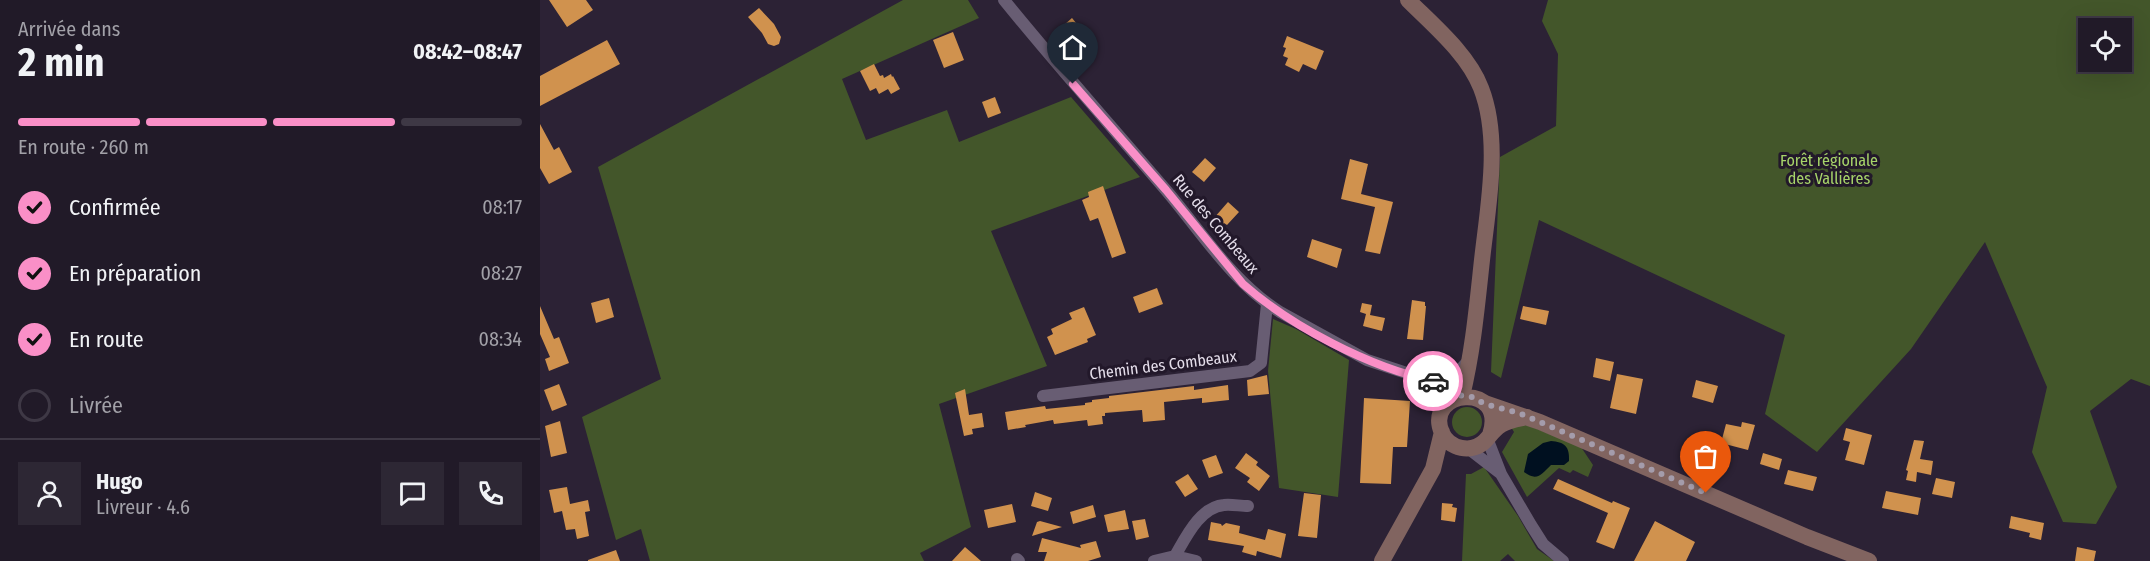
<!DOCTYPE html>
<html lang="fr">
<meta charset="utf-8">
<style>
body{margin:0;font-family:"Fira Sans Condensed",sans-serif;background:#2d2734;color:#f1f3f6;height:100vh;display:flex;flex-direction:column;font-size:22px;white-space:nowrap}
*{box-sizing:border-box;margin:0}
p{font-size:20px;color:#a2a1a8}
.icon{flex:none;width:33px;height:33px;fill:none;stroke:currentColor;stroke-width:2;stroke-linecap:round;stroke-linejoin:round}
.map{position:relative;flex:1;overflow:hidden}
.details{display:flex;flex-direction:column;background:#211a28;width:540px}
.details>*{flex:none}
.controls{position:absolute;left:1538px;top:18px;display:grid;gap:12px}
.controls a{display:grid;place-items:center;width:54px;height:54px;border-radius:0px;background:#211a28;box-shadow:0 6px 24px #0002,0 0 0 2px #3e3845;font-size:30px}
.pin{position:absolute;display:grid;place-items:center;width:51px;height:51px;color:#fff;margin:-62px -26px;border-radius:50% 50% 50% 0;rotate:-45deg;box-shadow:0 0 6px #0007}
.pin .icon{rotate:45deg}
.courier{position:absolute;display:grid;place-items:center;width:60px;height:60px;margin:-30px;border:4px solid #fa8fc7;border-radius:50%;background:#fff;color:#222;box-shadow:0 2px 8px #0007}
.head em{font-style:normal;font-weight:700}
.head div{display:flex;flex-direction:column-reverse}
.head{display:flex;align-items:center;justify-content:space-between;height:102px;padding:0 18px}
h1{font-size:39px;font-weight:700;line-height:45px}
.bar{display:grid;grid-template-columns:repeat(4,1fr);gap:9px 6px;align-content:center;height:72px;padding:0 18px}
.bar i{height:8px;border-radius:4px;background:#3e3845}
.bar .active{background:#fa8fc7}
.bar p{grid-column:span 4}
.line{display:flex;align-items:center;gap:15px;padding:0 18px;border-top:2px solid #3e3845}
.line div{flex:1}
.round{display:grid;place-items:center;flex:none;width:63px;height:63px;border-radius:0px;background:#2d2734}
ol{padding:0 18px;list-style:none}
li{display:flex;align-items:center;gap:18px;height:66px}
li p{margin-inline-start:auto}
li .icon{padding:6px;border-radius:50%;background:#fa8fc7;color:#111;stroke-width:4}
li:last-child{color:#a2a1a8}
li i{width:33px;height:33px;border:3px solid #3e3845;border-radius:50%}
main{display:flex;flex:1;min-height:0}
.map>svg:first-child{display:block}
.green{fill:#43562a;fill-rule:evenodd}
.water{fill:#001020}
.building{fill:#d0924e}
.lines{fill:none;stroke-linecap:round;stroke-linejoin:round}
.street{stroke:#685d73;stroke-width:12}
.secondary{stroke:#816460;stroke-width:16}
.done{stroke:#a49cab;stroke-width:6;stroke-dasharray:0 10.8}
.route{stroke:#fa8fc7;stroke-width:8}
.labels{text-anchor:middle;dominant-baseline:central;stroke-width:6;stroke-linejoin:round;paint-order:stroke}
.park-label{font-size:16px;fill:#a7d46a;stroke:#22182a}
.street-label{font-size:16px;fill:#e4ddea;stroke:#22182a}
</style>
<main>
<section class="details">
<div class="head"><div><h1>2 min</h1><p>Arrivée dans</p></div><em>08:42–08:47</em></div>
<div class="bar"><i class="active"></i><i class="active"></i><i class="active"></i><i></i><p>En route · 260 m</p></div>
<ol>
<li><svg class="icon" aria-label="check" viewBox="0 0 24 24"><path d="M5 12l5 5 9-10"/></svg>Confirmée<p>08:17</p></li>
<li><svg class="icon" aria-label="check" viewBox="0 0 24 24"><path d="M5 12l5 5 9-10"/></svg>En préparation<p>08:27</p></li>
<li><svg class="icon" aria-label="check" viewBox="0 0 24 24"><path d="M5 12l5 5 9-10"/></svg>En route<p>08:34</p></li>
<li><i></i>Livrée</li>
</ol>
<div class="line" style="height:108px"><a class="round"><svg class="icon" aria-label="person" viewBox="0 0 24 24"><circle cx="12" cy="8" r="4"/><path d="M4 21q1-7 8-7t8 7"/></svg></a><div><b>Hugo</b><p>Livreur · 4.6</p></div><a class="round"><svg class="icon" aria-label="chat" viewBox="0 0 24 24"><path d="M4 5h16v11H9l-5 4z"/></svg></a><a class="round"><svg class="icon" aria-label="phone" viewBox="0 0 24 24"><path d="M5 4h4l2 5-3 2q2 4 5 5l2-3 5 2v4C11 20 4 13 5 4z"/></svg></a></div>
</section>
<div class="map">
<svg width="1610" height="561" viewBox="0 0 1610 561">
<rect width="100%" height="100%" fill="#2c2235"/>
<!-- green -->
<path class="green" d="M363 0H428L439 18 302 79 326 140 407 110 419 142 531 97 600 177 451 231 507 366 399 404 431 527 380 553 384 561H110L101 529 76 540 42 417 121 379 58 167Z
M1008 0H1610V386L1591 379 1550 411 1577 487 1556 524 1523 522 1492 452 1507 387 1445 242 1371 349 1277 452 1225 414 1245 335 999 220 961 378 951 372 960 157 1016 126 1018 54 1002 21ZM1548 28H1581V62H1548Z
M733 319 756 329 809 360 798 497 739 488 728 371Z
M912 422a15 15 0 1 1 30 0a15 15 0 1 1-30 0Z
M980 424 990 426 1041 447 1053 465 1048 477 1033 470 1030 473 1019 468 987 497 962 452 974 432 971 427Z
M944 467 978 516 997 549 1014 561H975L968 554 960 561H922L926 474H931Z"/>
<!-- water -->
<path class="water" d="M1011 441C1024 442 1030 446 1029 461L1024 465H1011C1002 474 997 482 984 472L988 454 1003 443Z"/>
<!-- building -->
<path class="building" d="M9 0H46L53 10 27 27Z
M219 8 234 24 241 37 239 44 234 46 228 44 222 33 208 17Z
M532 18 547 36 537 45 524 25Z
M413 32 424 60 404 68 393 40Z
M747 36 784 51 776 70 763 64 759 72 745 65 748 58 743 56 746 48 743 47Z
M67 40 80 64 0 106V76Z
M334 64 340 76 343 75 344 78 351 74 352 77 353 76 360 89 351 94 348 89 339 94 336 88 330 91 320 71Z
M455 97 461 113 448 118 442 102Z
M0 124 14 150 19 147 32 172 9 184 0 168Z
M665 158 676 168 664 182 652 172Z
M810 159 828 164 821 194 853 202 840 254 825 251 835 207 801 199Z
M563 186 586 253 572 258 558 218 550 221 542 200 549 197 548 192Z
M688 202 699 212 687 225 684 223 682 225 674 218Z
M772 239 802 249 797 268 767 257Z
M617 288 623 304 599 313 593 297Z
M69 298 74 317 56 323 51 303Z
M872 300 885 302V306H886L883 340 867 339Z
M822 303 832 305 830 315 845 318 842 331 823 326 826 314 820 312Z
M0 306 14 339 19 337 29 363 9 371 5 359 10 357 0 334Z
M983 306 1009 311 1006 325 980 319Z
M544 307 556 335 547 339 548 342 515 355 507 337 513 334 511 329 532 319 529 313Z
M1056 358 1074 362 1070 381 1053 377Z
M1077 374 1103 379 1096 414 1070 408Z
M727 375 729 394 708 396 707 380Z
M1156 380 1178 386 1173 403 1152 397Z
M19 384 27 405 12 411 4 390Z
M688 385 689 400 662 403V398L624 402 625 420 603 422 602 410 565 413V416H562L563 424 548 426 547 420 514 424 513 420 485 425 486 427 468 430 465 412 505 406 506 409 545 405V403L552 402V400L569 398V396L654 386V390Z
M425 389 429 415 442 413 444 427 432 429 433 434 424 436 415 393Z
M824 398 870 401 867 447H853L851 484 820 483Z
M20 421 27 453 11 457 5 426Z
M1202 422 1215 425 1208 450 1181 443 1186 424 1201 427Z
M1306 428 1332 435 1324 465 1305 460 1310 442 1303 440Z
M1374 440 1384 441 1380 459 1393 461 1391 475 1377 472 1376 482 1366 480 1368 471 1366 470Z
M706 453 718 462 716 465 730 476 719 491 707 482 710 478 695 468Z
M1223 453 1242 459 1239 470 1220 464Z
M676 455 683 473 669 478 662 460Z
M1248 470 1277 477 1273 491 1244 484Z
M648 474 658 489 645 497 635 482Z
M1396 478 1415 482 1412 498 1392 494Z
M1018 479 1072 503 1073 501 1090 508 1074 549 1056 542 1068 513 1013 489Z
M27 487 30 504 48 500 50 511 45 512 49 536 37 539 35 529 26 530 22 511 14 513 9 490Z
M1346 491 1381 498 1378 515 1342 508Z
M495 492 512 498 508 511 491 506Z
M764 493 781 495 777 538 758 536Z
M902 503 913 504 912 507 917 508 915 522 901 520Z
M472 504 476 522 448 528 444 510Z
M553 505 556 517 533 524 530 512Z
M585 510 589 529 568 532 564 515Z
M1471 516 1504 523 1501 540 1489 537 1490 533 1469 528Z
M605 519 609 537 596 540 592 521Z
M500 521 522 527 492 536 497 522Z
M1115 521 1155 542 1146 561H1094Z
M671 522 681 524 682 526 686 523 700 526 699 533 725 540 728 529 746 534 741 558 717 551 716 556 702 552 704 546 668 540Z
M502 538 541 548 540 545 556 541 561 557 548 561H504L507 552H498Z
M425 547 441 561H412Z
M1537 547 1556 551 1554 561H1535Z
M76 550 80 561H48V560Z"/>
<g class="lines">
<!-- street -->
<path class="street" d="M464 0C516 64 571 126 625 189 661 231 692 282 740 312L827 360 897 383 918 397
M887 380 899 402 901 416
M897 383 916 374 930 359
M503 396 710 371 721 363 727 304
M947 438 961 474 991 525 1003 544 1023 561
M929 449 960 473
M635 556 656 561
M477 559 479 561
M614 561 635 556C646 537 660 507 684 505 691 504 700 506 708 506"/>
<!-- secondary -->
<path class="secondary" d="M868 0C893 25 928 54 941 88 961 139 948 206 942 260 937 306 933 351 922 396
M945 403 1000 422 1267 537 1329 561
M950 435C968 381 883 389 902 433 909 449 932 454 945 441 950 436 954 429 961 425 969 420 978 419 987 417
M842 561 893 469 902 432"/>
</g>
<g class="lines">
<!-- done -->
<path class="done" d="M893 381 914 395 930 396 945 404 979 413 1166 493"/>
<!-- route -->
<path class="route" d="M533 84 626 190 703 284C752 327 829 367 893 381"/>
</g>
<g class="labels">
<!-- park labels -->
<g class="park-label">
<text x="1289" y="160">Forêt régionale<tspan x="1289" dy="18">des Vallières</tspan></text>
</g>
<!-- street labels -->
<g class="street-label">
<text transform="translate(676 224) rotate(50)">Rue des Combeaux</text>
<text transform="translate(623 365) rotate(-7)">Chemin des Combeaux</text>
</g>
</g>
</svg>
<div class="controls">
<a><svg class="icon" aria-label="locate" viewBox="0 0 24 24"><circle cx="12" cy="12" r="6"/><path d="M12 2v4M12 18v4M2 12h4M18 12h4"/></svg></a>
</div>
<div class="pin" style="left:1166px;top:493px;background:#ea580c"><svg class="icon" aria-label="bag" viewBox="0 0 24 24"><path d="M5 8h14l-1 12H6zM9 8a3 3 0 0 1 6 0"/></svg></div>
<div class="pin" style="left:533px;top:84px;background:#1f2937"><svg class="icon" aria-label="home" viewBox="0 0 24 24"><path d="M3 11l9-7 9 7M6 9v11h12V9"/></svg></div>
<div class="courier" style="left:893px;top:381px"><svg class="icon" aria-label="car" viewBox="0 0 24 24"><path d="M5 17H2v-5l4-1 3-4h7l3 4 3 1v5h-3M9 17h6M6 11h13"/><circle cx="7" cy="17" r="2"/><circle cx="17" cy="17" r="2"/></svg></div>
</div>
</main>
